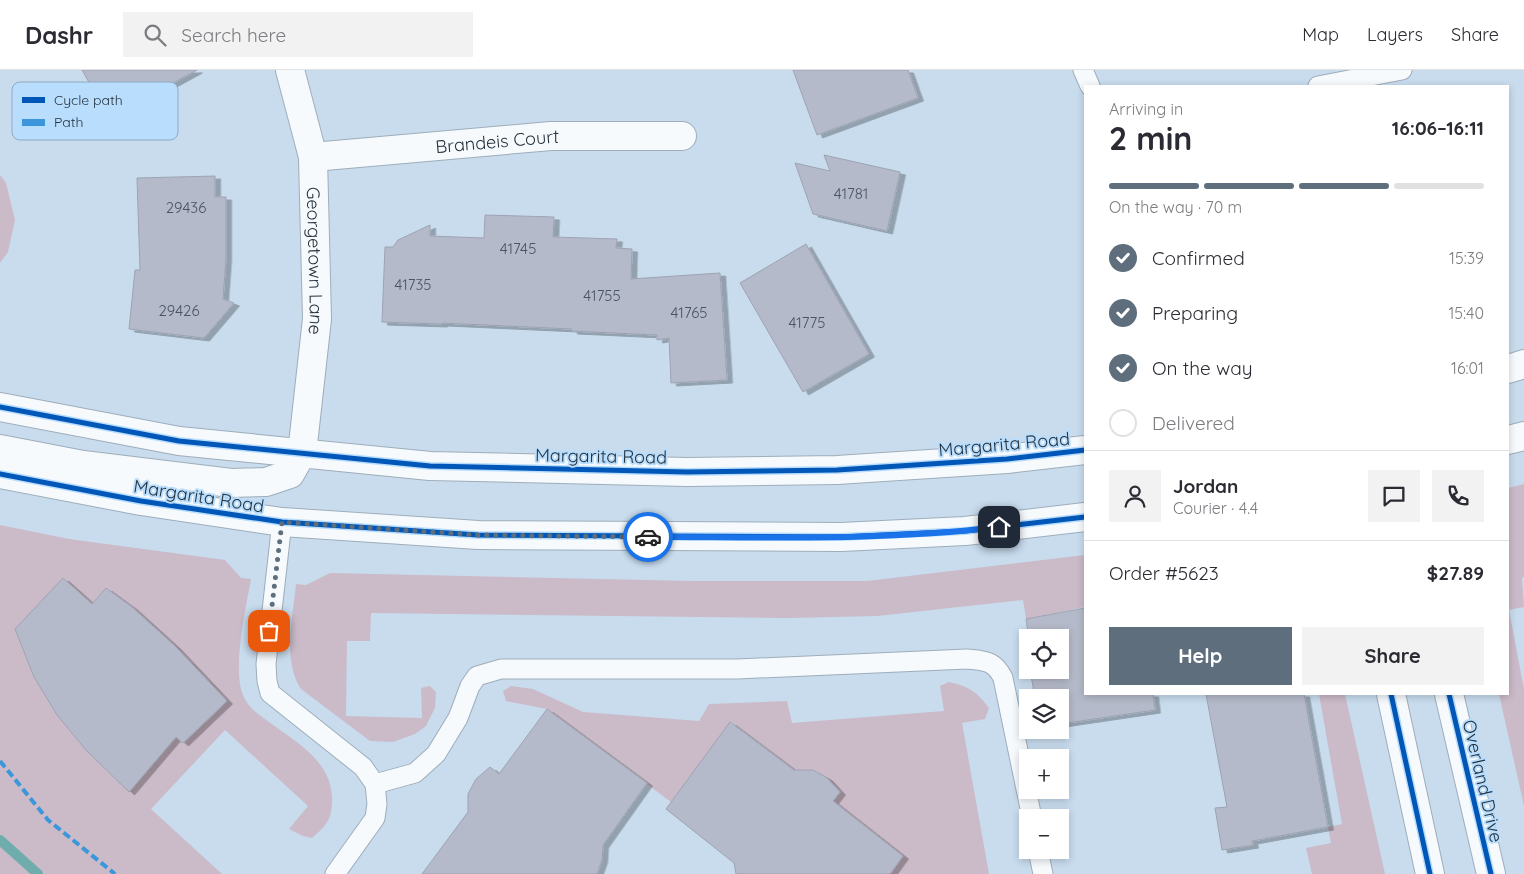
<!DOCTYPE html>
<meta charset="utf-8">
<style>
body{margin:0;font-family:Quicksand,sans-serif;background:#f2f2f3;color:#2b2b33;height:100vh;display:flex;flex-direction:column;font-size:19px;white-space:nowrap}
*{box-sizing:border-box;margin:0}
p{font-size:16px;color:#7c7c81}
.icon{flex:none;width:28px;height:28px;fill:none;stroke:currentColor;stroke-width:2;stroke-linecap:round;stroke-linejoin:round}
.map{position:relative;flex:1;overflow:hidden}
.panel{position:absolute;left:1084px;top:15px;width:425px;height:610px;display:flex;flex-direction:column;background:#fff;border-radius:0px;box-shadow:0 2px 8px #0003}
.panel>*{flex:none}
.buttons{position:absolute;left:1019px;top:559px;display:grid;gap:10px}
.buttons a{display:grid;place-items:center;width:50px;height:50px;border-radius:0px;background:#fff;box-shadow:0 2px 8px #0003;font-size:25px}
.pin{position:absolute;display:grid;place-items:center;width:42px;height:42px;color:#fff;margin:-21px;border-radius:10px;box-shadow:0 2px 8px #0006}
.courier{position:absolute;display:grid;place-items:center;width:50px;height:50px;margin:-25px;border:4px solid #1a73e8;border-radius:50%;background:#fff;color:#222;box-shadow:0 1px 6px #0007}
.overview em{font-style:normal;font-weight:700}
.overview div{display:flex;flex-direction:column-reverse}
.overview{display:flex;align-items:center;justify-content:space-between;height:85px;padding:0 25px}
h1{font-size:32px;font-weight:700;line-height:38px}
.bar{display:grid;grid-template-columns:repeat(4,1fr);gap:8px 5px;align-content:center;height:60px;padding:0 25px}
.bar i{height:6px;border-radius:4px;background:#e1e1e2}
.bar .on{background:#5e6e7c}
.bar p{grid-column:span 4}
.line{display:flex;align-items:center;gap:12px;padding:0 25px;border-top:1px solid #e1e1e2}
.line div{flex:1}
.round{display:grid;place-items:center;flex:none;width:52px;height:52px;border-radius:0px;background:#f2f2f3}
ol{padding:0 25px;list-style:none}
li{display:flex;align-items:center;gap:15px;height:55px}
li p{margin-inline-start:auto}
li .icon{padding:5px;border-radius:50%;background:#5e6e7c;color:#fff;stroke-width:4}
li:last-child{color:#7c7c81}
li i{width:28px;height:28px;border:2px solid #e1e1e2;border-radius:50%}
.button{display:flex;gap:10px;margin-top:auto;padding:10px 25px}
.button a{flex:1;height:58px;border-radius:0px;background:#5e6e7c;color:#fff;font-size:20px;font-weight:700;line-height:58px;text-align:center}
.button a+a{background:#f2f2f3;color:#2b2b33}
header{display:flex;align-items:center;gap:30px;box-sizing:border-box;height:70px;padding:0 25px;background:#fff;border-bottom:1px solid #e1e1e2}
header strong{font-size:24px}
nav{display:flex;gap:28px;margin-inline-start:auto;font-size:18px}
.search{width:350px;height:45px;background:#f2f2f3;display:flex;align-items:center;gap:12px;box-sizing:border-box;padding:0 18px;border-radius:0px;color:#7c7c81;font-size:19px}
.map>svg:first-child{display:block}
.green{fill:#cbbac8}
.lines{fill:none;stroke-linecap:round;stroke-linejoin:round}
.stream{stroke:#6fadac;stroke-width:10}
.building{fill:#b5baca;stroke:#9da3b2;filter:url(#shadow)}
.service-casing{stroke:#9eadbb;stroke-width:21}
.minor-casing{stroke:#9eadbb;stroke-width:30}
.secondary-casing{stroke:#9eadbb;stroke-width:30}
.service{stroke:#f7fafc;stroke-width:19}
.minor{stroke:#f7fafc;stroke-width:28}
.secondary{stroke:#f7fafc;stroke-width:28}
.quiet{stroke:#3b97da;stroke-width:4;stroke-dasharray:8 4;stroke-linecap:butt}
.cycleway-casing{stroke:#b9ddfd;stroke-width:8}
.cycleway{stroke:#0057b8;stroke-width:5}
.done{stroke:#5e6e7c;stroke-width:5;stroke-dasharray:0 9}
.route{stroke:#1a73e8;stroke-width:6}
.labels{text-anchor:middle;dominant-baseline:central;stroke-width:4;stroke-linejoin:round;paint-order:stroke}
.number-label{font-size:15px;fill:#495562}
.street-label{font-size:18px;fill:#25333f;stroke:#b9ddfd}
.key{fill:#b9ddfd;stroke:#8daac4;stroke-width:1}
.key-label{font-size:14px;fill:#25333f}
</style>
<header>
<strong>Dashr</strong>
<div class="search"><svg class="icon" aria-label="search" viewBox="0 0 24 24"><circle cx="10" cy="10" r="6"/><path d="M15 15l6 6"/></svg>Search here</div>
<nav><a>Map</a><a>Layers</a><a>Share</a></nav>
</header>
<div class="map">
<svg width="1524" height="804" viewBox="0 0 1524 804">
<defs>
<filter id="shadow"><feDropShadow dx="5.5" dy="3" stdDeviation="0" flood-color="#0004"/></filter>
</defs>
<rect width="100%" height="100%" fill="#c8dcee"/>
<!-- green -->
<path class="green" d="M0 105 6 113 15 150 8 182 0 193Z
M1524 414V507L1522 508 1524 537 1509 540 1524 619V736L1499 624H1508V418Z
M0 455 69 469 225 490 241 508 251 509C246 538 232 598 243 625 248 638 258 644 269 652 296 672 333 692 332 730 332 750 326 756 312 768L303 766 289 759 308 736 225 660 151 739 222 804H0Z
M1085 485V537L1026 549 1023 530 877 546 789 548 371 543 370 571H347L346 646 422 648 421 618 430 616 436 622 435 638 426 656 415 664 393 672 370 671 301 619C282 590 293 548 296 514L306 515 330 503 692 511H867Z
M949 612C970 617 976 621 989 638L985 649 962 653 989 804H890L903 786 833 731 839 723C832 712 825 705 813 700L802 706 731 652 671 732 547 639 506 631 503 621 511 616 533 619 583 642 699 651 709 634 787 631 792 653 944 641 940 616Z
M1319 624H1345L1385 804H1312L1306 778 1331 773 1328 757 1342 754Z"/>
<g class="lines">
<!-- stream -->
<path class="stream" d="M0 770 38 804"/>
</g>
<!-- building -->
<path class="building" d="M82 0H197L109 48Z
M793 0H908L918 28 817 65Z
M824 85 900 102 887 161 813 144 795 93 830 101Z
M215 106V127H226V188L223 229 234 233 204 268 129 259 135 200H140L137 108Z
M485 145 554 147 553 167 617 169 616 178 632 179 631 209 720 203 727 310 671 313 669 268 657 270V265L572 261V259L442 253V254L382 252 385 177H393L398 170 430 155V166L484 168Z
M806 174 869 284 803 322 740 213Z
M63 508 92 534 106 518 132 537 175 576 227 631 183 673 176 667 129 722 86 680 57 645 34 607 15 559Z
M1085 538V624H1153L1155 640 1060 654V628H1035L1030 600H1060V568H1029L1026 549Z
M1206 624H1304L1328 757 1252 771 1253 775 1222 780 1215 738 1227 737Z
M547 639 647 713 603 775 602 790 597 804H422L468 742V724L476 709 490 697 499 704Z
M730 652 794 700H813L827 708 840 722 833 731 903 786 890 804H736L734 793 666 739Z"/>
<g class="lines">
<defs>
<path id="service" d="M1083 0 1090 16
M1318 16 1402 0
M282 452 266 594 267 611 270 623 363 697 375 714 377 734 375 748 335 804
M375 714 415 703 436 684 458 648 470 616 477 606 501 599H737L967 589C985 591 994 590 1003 608L1032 748
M1038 780 1043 804"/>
<g id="minor">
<path id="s1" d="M290 0 313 87 317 249 302 383"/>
<path id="s2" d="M313 87 551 66H682"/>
</g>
<path id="secondary" d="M1508 299 1524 294
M0 337 179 371 430 396 687 402 837 400 1007 389 1085 380
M1508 370 1524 366
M0 379 83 395 231 413 266 412 290 404 302 383
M0 404 141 431 282 452 478 465 841 467 965 461 1085 447
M1391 624 1430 804
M1449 624 1491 804"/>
</defs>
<!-- service casing -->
<use href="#service" class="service-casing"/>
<!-- minor casing -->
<use href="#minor" class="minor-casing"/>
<!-- secondary casing -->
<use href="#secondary" class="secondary-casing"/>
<!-- service -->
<use href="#service" class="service"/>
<!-- minor -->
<use href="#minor" class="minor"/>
<!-- secondary -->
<use href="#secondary" class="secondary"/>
<!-- quiet -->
<path class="quiet" d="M0 691 48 750 115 804"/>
<defs>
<path id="cycleway" d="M0 337 179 371 430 396 687 402 837 400 1007 389 1085 380
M0 404 141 431 282 452 478 465 841 467 965 461 1085 447
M1391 624 1430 804
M1449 624 1491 804"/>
</defs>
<!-- cycleway casing -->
<use href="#cycleway" class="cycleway-casing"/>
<!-- cycleway -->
<use href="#cycleway" class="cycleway"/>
</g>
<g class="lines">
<!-- done -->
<path class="done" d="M269 561 282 452 478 465 648 467"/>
<!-- route -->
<path class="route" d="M648 467C765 467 883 471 999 457"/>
</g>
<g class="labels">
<!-- number labels -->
<g class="number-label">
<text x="851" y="123">41781</text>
<text x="186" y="137">29436</text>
<text x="518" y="178">41745</text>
<text x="413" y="214">41735</text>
<text x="602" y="225">41755</text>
<text x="179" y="240">29426</text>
<text x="689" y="242">41765</text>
<text x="807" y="252">41775</text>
</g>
<!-- street labels -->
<g class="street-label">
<text stroke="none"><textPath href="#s2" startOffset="185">Brandeis Court</textPath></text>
<text stroke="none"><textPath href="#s1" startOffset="194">Georgetown Lane</textPath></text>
<text transform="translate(1004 374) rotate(-5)">Margarita Road</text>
<text transform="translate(601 386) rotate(1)">Margarita Road</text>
<text transform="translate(199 426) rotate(9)">Margarita Road</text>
<text transform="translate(1483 711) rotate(77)">Overland Drive</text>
</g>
</g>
<!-- legend -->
<rect x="12" y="12" width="166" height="58" rx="8" class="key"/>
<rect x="22" y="27" width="23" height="6" fill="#0057b8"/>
<rect x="22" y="49" width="23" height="7" fill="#3b97da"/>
<g class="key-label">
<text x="54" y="35">Cycle path</text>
<text x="54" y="57">Path</text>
</g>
</svg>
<div class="buttons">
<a><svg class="icon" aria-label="locate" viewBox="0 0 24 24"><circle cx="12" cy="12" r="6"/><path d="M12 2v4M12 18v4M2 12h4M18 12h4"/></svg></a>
<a><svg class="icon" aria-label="layers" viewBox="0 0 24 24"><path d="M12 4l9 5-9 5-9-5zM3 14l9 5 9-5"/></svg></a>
<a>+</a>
<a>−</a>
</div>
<div class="pin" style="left:269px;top:561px;background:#ea580c"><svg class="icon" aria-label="bag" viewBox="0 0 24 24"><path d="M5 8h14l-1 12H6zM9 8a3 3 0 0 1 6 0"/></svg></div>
<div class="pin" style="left:999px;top:457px;background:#1f2937"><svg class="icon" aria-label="home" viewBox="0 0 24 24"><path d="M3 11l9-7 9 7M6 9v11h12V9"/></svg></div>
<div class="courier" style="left:648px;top:467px"><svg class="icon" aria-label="car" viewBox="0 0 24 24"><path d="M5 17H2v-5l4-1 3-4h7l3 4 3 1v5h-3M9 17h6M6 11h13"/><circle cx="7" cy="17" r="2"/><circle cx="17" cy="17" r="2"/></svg></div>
<section class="panel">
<div class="overview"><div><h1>2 min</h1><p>Arriving in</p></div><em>16:06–16:11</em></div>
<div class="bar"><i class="on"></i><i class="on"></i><i class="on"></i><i></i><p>On the way · 70 m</p></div>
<ol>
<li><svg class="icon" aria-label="check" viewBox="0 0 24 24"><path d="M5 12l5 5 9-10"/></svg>Confirmed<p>15:39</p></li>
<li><svg class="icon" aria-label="check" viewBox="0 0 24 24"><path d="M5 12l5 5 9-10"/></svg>Preparing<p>15:40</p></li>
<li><svg class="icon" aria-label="check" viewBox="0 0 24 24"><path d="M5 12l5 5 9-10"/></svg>On the way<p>16:01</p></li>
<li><i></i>Delivered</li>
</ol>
<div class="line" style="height:90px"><a class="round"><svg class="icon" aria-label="person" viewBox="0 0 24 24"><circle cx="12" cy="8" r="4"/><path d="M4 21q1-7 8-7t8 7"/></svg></a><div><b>Jordan</b><p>Courier · 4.4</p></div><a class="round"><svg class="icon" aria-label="chat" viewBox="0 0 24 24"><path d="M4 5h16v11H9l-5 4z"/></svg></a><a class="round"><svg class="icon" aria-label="phone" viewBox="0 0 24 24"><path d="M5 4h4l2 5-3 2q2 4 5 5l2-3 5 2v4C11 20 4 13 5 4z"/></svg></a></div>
<div class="line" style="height:65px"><div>Order #5623</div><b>$27.89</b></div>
<div class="button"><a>Help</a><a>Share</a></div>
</section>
</div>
